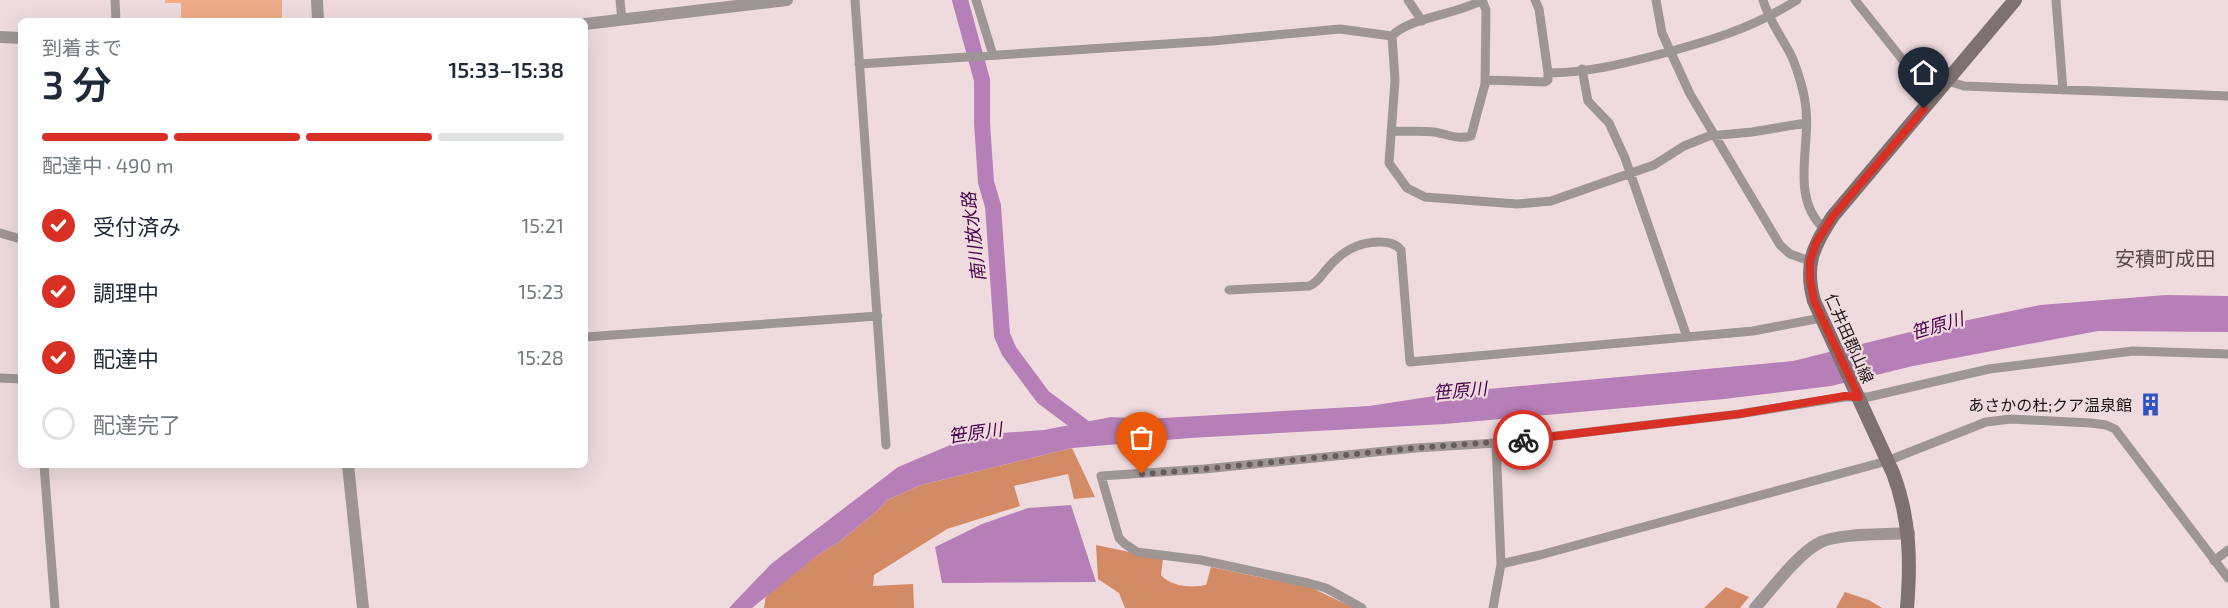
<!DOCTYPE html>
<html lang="ja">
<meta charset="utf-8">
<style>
body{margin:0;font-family:"Exo 2","Noto Sans JP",sans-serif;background:#f6f6f7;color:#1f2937;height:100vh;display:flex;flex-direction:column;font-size:22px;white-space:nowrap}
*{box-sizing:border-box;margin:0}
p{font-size:20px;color:#747a83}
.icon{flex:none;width:33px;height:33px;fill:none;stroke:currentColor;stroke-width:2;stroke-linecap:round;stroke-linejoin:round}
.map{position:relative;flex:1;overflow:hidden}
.drawer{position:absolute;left:18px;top:18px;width:570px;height:450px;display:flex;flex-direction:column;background:#fff;border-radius:9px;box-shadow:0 6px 24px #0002}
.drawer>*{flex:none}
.pin{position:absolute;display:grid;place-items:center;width:51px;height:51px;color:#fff;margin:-62px -26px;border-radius:50% 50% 50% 0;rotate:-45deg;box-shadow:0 0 6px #0007}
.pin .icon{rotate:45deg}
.courier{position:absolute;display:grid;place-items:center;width:60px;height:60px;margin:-30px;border:4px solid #d93025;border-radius:50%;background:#fff;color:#222;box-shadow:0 2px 8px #0007}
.head em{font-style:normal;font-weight:600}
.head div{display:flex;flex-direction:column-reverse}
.head{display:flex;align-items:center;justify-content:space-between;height:102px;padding:0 24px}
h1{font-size:39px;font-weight:600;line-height:45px}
.bar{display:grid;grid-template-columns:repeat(4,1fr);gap:9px 6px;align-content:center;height:72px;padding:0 24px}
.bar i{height:8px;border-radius:4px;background:#e0e1e3}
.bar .active{background:#d93025}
.bar p{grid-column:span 4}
ol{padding:0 24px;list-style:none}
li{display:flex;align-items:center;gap:18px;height:66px}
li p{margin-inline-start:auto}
li .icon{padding:6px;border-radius:50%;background:#d93025;color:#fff;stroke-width:4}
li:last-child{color:#747a83}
li i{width:33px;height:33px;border:3px solid #e0e1e3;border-radius:50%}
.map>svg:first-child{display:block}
.green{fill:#efac89}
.forest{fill:#d38b65}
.water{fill:#b77fb7}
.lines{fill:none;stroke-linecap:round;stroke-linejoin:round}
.river{stroke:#b77fb7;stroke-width:16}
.minor{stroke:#9e9695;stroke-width:9}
.tertiary{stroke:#9e9695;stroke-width:12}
.secondary{stroke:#7e7270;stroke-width:14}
.done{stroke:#665b5d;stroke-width:6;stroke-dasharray:0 10.8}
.route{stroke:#d93025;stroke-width:8}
.labels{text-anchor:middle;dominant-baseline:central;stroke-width:4.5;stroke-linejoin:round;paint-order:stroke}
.street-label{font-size:16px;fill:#1d1617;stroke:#efdbde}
.poi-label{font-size:16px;fill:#1d1617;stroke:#efdbde;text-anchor:end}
.water-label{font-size:18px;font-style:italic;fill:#49004c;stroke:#efdbde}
.quarter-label{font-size:20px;fill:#58484a;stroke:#efdbde}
</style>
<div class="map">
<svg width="2228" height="608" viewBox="0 0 2228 608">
<rect width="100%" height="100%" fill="#efdbde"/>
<!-- green -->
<path class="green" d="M165 0H282V21H181V3H165Z"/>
<!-- forest -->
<path class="forest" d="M1072 448 1095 497 1074 499 1068 474 1014 486 1020 506 947 529 874 575 873 586 913 584 914 608H764L766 595 818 555 839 542 877 511 887 500 921 485Z
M1096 545 1163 559 1161 575C1171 587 1192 588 1206 585L1211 567 1312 588 1354 608H1125L1119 593 1098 579Z
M1726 587 1749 597 1740 608H1704Z
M1845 592 1869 600 1882 608H1836Z"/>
<!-- water -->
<path class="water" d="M2166 295 2228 296V332L2098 331 1913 366 1831 386 1724 399 1445 424 1190 438 1072 448 921 485 887 500 877 511 839 542 818 555 752 608H729L771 564 898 467 955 443 988 434 1044 430 1111 417 1146 419 1369 406 1467 391 1793 361 1906 333 2040 305Z
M1071 505 1096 582 942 583 935 547 982 524 1028 508Z"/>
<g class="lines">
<!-- river -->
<path class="river" d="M960 0 982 80V123L986 182 993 206 1002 335 1009 351 1043 397 1094 435"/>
<!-- minor -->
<path class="minor" d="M115 0 116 21
M620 0 622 20
M855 0 886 445
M976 0 993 55
M1408 0 1422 21
M1535 0 1539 9 1548 73
M1656 0 1662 33 1690 94 1780 245 1790 254 1810 261
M1763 0C1769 20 1780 35 1790 53 1796 65 1803 88 1805 101 1813 143 1788 195 1824 229
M1855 0 1917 78 1935 95
M2056 0 2063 90
M1392 36 1395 80 1389 163 1407 188 1425 197 1517 204 1551 201 1654 165 1684 146 1709 136 1752 132 1806 123
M859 64 1212 41 1340 29 1392 36C1409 17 1460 14 1482 0
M1582 69 1588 101 1609 123 1625 158 1687 337 1753 331 1821 318
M1485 80 1545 82 1548 80V73C1585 73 1622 64 1657 55 1709 41 1751 29 1797 0
M1948 81 1964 86 2228 96
M1391 131C1405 131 1420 131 1434 132 1447 134 1458 140 1471 136L1485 84 1486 10 1482 0
M0 233 21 239
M1229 290 1309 286C1317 283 1320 277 1326 270 1340 253 1356 242 1379 242 1388 242 1395 243 1401 250L1410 362 1687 337
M585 337 878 316
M0 378 21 379
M44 465 55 608
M2214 561 2228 550
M1501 564 1540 555 1887 461 1986 422 2011 419 2091 423 2106 425 2115 429 2228 578
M1362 608 1326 588 1308 583 1201 560 1137 552 1125 544 1119 538 1101 476 1204 469 1416 448 1496 443 1739 414 1845 397H1868L1989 369 2133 351 2228 354
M1493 608 1501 564 1496 443"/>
<!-- tertiary -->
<path class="tertiary" d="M317 0 318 21
M585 24 787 0
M0 37 21 38
M348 465 363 608
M1755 608C1772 589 1799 552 1821 542 1841 533 1885 535 1909 533"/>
<!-- secondary -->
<path class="secondary" d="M1907 608C1911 561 1910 518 1893 473L1814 301C1804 265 1813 246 1833 216L2015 0"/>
</g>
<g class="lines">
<!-- done -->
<path class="done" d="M1142 474 1204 469 1416 448 1523 440"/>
<!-- route -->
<path class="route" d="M1523 440 1739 414 1845 396 1859 397 1814 301 1810 279V261L1816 243 1833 216 1924 109"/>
</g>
<!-- icons -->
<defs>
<symbol id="building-bare" viewBox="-9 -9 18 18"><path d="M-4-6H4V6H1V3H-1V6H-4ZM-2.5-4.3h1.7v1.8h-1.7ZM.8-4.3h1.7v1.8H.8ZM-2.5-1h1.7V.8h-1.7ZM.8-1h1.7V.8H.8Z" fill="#2d54c3" stroke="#efdbde" stroke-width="2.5" paint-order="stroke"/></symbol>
</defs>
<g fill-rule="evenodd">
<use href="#building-bare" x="2134" y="388" width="33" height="33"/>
</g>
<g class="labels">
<!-- street labels -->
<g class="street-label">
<text transform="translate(1850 338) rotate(66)">仁井田郡山線</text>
</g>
<!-- poi labels -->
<g class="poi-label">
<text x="2132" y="404">あさかの杜;クア温泉館</text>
</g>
<!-- water labels -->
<g class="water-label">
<text transform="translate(973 237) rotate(-97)">南川放水路</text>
<text transform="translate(1937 325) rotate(-16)">笹原川</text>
<text transform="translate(1460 390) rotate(-5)">笹原川</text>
<text transform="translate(975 432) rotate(-8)">笹原川</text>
</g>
<!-- quarter labels -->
<g class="quarter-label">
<text x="2165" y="258">安積町成田</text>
</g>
</g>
</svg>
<div class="pin" style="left:1142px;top:474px;background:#ea580c"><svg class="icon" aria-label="bag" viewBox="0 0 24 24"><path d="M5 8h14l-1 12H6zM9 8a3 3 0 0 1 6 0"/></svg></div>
<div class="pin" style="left:1924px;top:109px;background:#1f2937"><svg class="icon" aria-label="home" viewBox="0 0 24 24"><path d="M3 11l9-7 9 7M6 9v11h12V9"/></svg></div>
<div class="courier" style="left:1523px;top:440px"><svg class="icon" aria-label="bike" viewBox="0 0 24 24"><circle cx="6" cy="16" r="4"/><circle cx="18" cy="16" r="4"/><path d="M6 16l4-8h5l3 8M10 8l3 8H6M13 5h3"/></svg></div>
<section class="drawer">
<div class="head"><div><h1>3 分</h1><p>到着まで</p></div><em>15:33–15:38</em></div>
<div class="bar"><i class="active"></i><i class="active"></i><i class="active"></i><i></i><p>配達中 · 490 m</p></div>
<ol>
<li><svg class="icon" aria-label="check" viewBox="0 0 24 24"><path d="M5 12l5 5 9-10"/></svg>受付済み<p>15:21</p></li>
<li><svg class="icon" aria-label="check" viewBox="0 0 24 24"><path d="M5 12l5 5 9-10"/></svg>調理中<p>15:23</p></li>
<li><svg class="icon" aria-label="check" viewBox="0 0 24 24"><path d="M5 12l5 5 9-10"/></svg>配達中<p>15:28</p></li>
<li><i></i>配達完了</li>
</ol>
</section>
</div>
